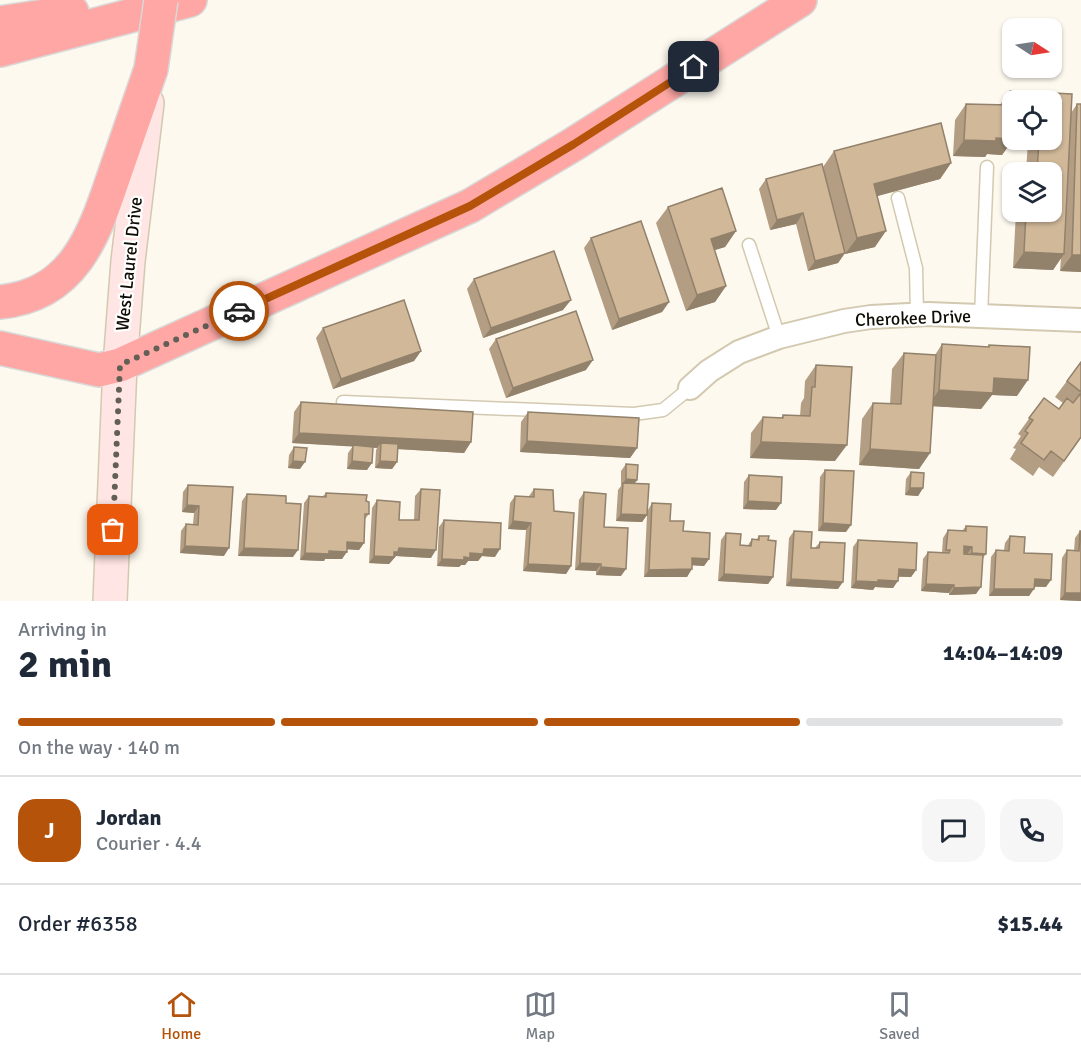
<!DOCTYPE html>
<meta charset="utf-8">
<style>
body{margin:0;font-family:Signika,sans-serif;background:#f6f6f7;color:#1f2937;height:100vh;display:flex;flex-direction:column;font-size:22px;white-space:nowrap}
*{box-sizing:border-box;margin:0}
p{font-size:20px;color:#747a83}
.icon{flex:none;width:33px;height:33px;fill:none;stroke:currentColor;stroke-width:2;stroke-linecap:round;stroke-linejoin:round}
.map{position:relative;height:601px;overflow:hidden}
.details{display:flex;flex-direction:column;background:#fff;flex:1}
.details>*{flex:none}
.needle{width:39px;rotate:102deg}
.fabs{position:absolute;left:1002px;top:18px;display:grid;gap:12px}
.fabs a{display:grid;place-items:center;width:60px;height:60px;border-radius:12px;background:#fff;box-shadow:0 2px 4px #0004;font-size:30px}
.pin{position:absolute;display:grid;place-items:center;width:51px;height:51px;color:#fff;margin:-26px;border-radius:12px;box-shadow:0 3px 9px #0006}
.courier{position:absolute;display:grid;place-items:center;width:60px;height:60px;margin:-30px;border:4px solid #b45309;border-radius:50%;background:#fff;color:#222;box-shadow:0 2px 8px #0007}
.overview em{font-style:normal;font-weight:700}
.overview div{display:flex;flex-direction:column-reverse}
.overview{display:flex;align-items:center;justify-content:space-between;height:102px;padding:0 18px}
h1{font-size:39px;font-weight:700;line-height:45px}
.bar{display:grid;grid-template-columns:repeat(4,1fr);gap:9px 6px;align-content:center;height:72px;padding:0 18px}
.bar i{height:8px;border-radius:4px;background:#e0e1e3}
.bar .current{background:#b45309}
.bar p{grid-column:span 4}
.line{display:flex;align-items:center;gap:15px;padding:0 18px;border-top:2px solid #e0e1e3}
.line div{flex:1}
.round{display:grid;place-items:center;flex:none;width:63px;height:63px;border-radius:18px;background:#f6f6f7}
.menu{display:flex;justify-content:space-around;align-items:center;height:84px;border-top:2px solid #e0e1e3;background:#fff;font-size:16px;color:#747a83}
.menu a{display:grid;justify-items:center;gap:3px}
.menu .current{color:#b45309}
.map>svg:first-child{display:block}
.lines{fill:none;stroke-linecap:round;stroke-linejoin:round}
.lane-casing{stroke:#d3c9b0;stroke-width:15}
.street-casing{stroke:#d3c9b0;stroke-width:26}
.secondary-casing{stroke:#d3c9b0;stroke-width:36}
.highway-casing{stroke:#d9d8d7;stroke-width:36}
.lane{stroke:#fff;stroke-width:12}
.street{stroke:#fff;stroke-width:22}
.secondary{stroke:#ffe5e4;stroke-width:33}
.highway{stroke:#fea7a4;stroke-width:33}
.highway-bridge-casing{stroke:#d9d8d7;stroke-width:36;stroke-linecap:butt}
.highway-bridge{stroke:#fea7a4;stroke-width:33}
.wall{fill:#b39e84;fill-rule:evenodd}
.shaded-wall{fill:#92816b}
.building{fill:#d0b899;stroke:#92816b;stroke-width:1.5}
.done{stroke:#625f56;stroke-width:6;stroke-dasharray:0 10.8}
.route{stroke:#b45309;stroke-width:8}
.labels{text-anchor:middle;dominant-baseline:central;stroke-width:4.5;stroke-linejoin:round;paint-order:stroke}
.street-label{font-size:18px;fill:#0f0c04;stroke:#fff}
</style>
<div class="map">
<svg width="1081" height="601" viewBox="0 0 1081 601">
<rect width="100%" height="100%" fill="#fdf9ef"/>
<g class="lines">
<defs>
<path id="lane" d="M898 198 916 268 917 314
M749 245 779 337
M981 316 987 167
M343 402 634 414 663 410 690 388"/>
<path id="street" d="M690 388 709 371 739 352 779 337 844 321 871 317 928 314 1081 320"/>
<path id="secondary" d="M110 601 120 365 128 261 147 103"/>
<path id="highway" d="M0 23 72 12
M0 50 190 0
M0 302C76 295 95 232 116 170 128 136 139 103 151 69
M0 348 99 370 120 365 470 206 574 144 800 0"/>
</defs>
<!-- lane casing -->
<use href="#lane" class="lane-casing"/>
<!-- street casing -->
<use href="#street" class="street-casing"/>
<!-- secondary casing -->
<use href="#secondary" class="secondary-casing"/>
<!-- highway casing -->
<use href="#highway" class="highway-casing"/>
<!-- lane -->
<use href="#lane" class="lane"/>
<!-- street -->
<use href="#street" class="street"/>
<!-- secondary -->
<use href="#secondary" class="secondary"/>
<!-- highway -->
<use href="#highway" class="highway"/>
<defs>
<path id="highway-bridge" d="M151 69 161 0"/>
</defs>
<!-- highway-bridge casing -->
<use href="#highway-bridge" class="highway-bridge-casing"/>
<!-- highway-bridge -->
<use href="#highway-bridge" class="highway-bridge"/>
</g>
<!-- wall -->
<path class="wall" d="M1010 91 1072 94 1071 113 1077 104H1081V272L1060 271 1061 258 1053 270 1013 268 1016 212H1052V172H1026L1028 141H1012L1002 155 987 154 985 157 953 156 955 120 966 104 1000 105ZM1012 100H1052V140H1012Z
M834 151 951 163 940 179 877 196 875 247 845 254 826 181 845 253 838 263 808 271 796 224 770 230 759 189 766 179 823 167Z
M668 207 736 231 725 247 714 250 726 286 715 302 686 311 656 223Z
M591 238 669 302 662 312 612 330 584 248Z
M474 279 563 310 483 338 467 289Z
M323 328 421 351 414 361 333 389 316 338Z
M496 339 586 370 506 398 489 349Z
M942 344 988 347 989 345 1017 396 992 395 981 409 933 406 930 453 919 469 859 465 862 419 873 403 890 404 892 369 904 353 935 355Z
M1081 362V438L1053 477 1039 467 1033 476 1010 459 1016 449 1013 448 1021 436 1018 434 1044 398 1059 409 1063 403 1055 397Z
M816 365 835 461 750 458 751 433 763 417 781 418 783 415 800 416 801 403 804 398 805 381Z
M301 402 471 442 464 453 397 449V462L392 469 375 468 376 450 377 448 373 447 367 470 347 469 348 453 353 446 292 443 294 412Z
M528 412 637 448 630 458 520 452 521 422Z
M294 447 300 469 288 468 289 455Z
M626 464 637 480 635 483 648 510 652 503 670 521 683 531 709 559 704 566 692 565 687 577H644L647 515 642 522 616 521 618 490 621 486V471Z
M825 470 846 532 818 531 820 477Z
M911 472 923 488 918 496 905 495 906 479Z
M749 475 776 510 743 509 744 482Z
M188 485 224 556 180 553 181 531 186 524H193L194 513 182 512 183 492Z
M421 489 431 558 396 556 389 564 369 563 372 508 377 500 399 520H414L415 496Z
M534 489 554 511 571 566 566 574 523 571 526 530 508 529 510 503 515 496H529Z
M584 492 604 527 621 576 596 575V571L575 570 579 500Z
M326 493 366 501 369 514 365 519 364 543 359 550 347 549 342 559H325L324 561 300 560 304 503 309 496H323Z
M247 494 293 557 238 556 242 501Z
M444 520 495 557 482 556 478 561H468L465 565H461L459 567 437 566 439 527Z
M966 526 986 554 983 558 976 594 949 595V593L921 591 923 559 928 552 942 553 943 538 948 530 962 531Z
M794 531 811 548H815L820 542 838 589 786 586 789 538Z
M1080 531H1081V601L1060 600 1062 558 1067 550 1074 551 1075 538Z
M726 533 740 545H748L752 539 756 540 759 536 768 540 773 577 768 584 718 581 721 540Z
M1010 536 1024 553 1046 587H1034L1029 596H989L991 557 996 550H1004L1005 543Z
M858 540 916 570 911 577H899L893 588 875 587 873 590 851 588 853 547Z"/>
<!-- shaded-wall -->
<path class="shaded-wall" d="M1012 126V140H1029L1028 141H1012L1002 155 987 154 985 157 953 156 964 140 996 138Z
M951 163 940 179 863 200 874 184Z
M803 213 796 224 770 230 777 220Z
M736 231 725 247 699 255 711 239Z
M886 231 875 247 845 254 857 238Z
M1024 252 1064 254 1053 270 1013 268Z
M845 253 838 263 808 271 815 261Z
M1072 255H1081V272L1060 271Z
M726 286 715 302 686 311 697 295Z
M571 300 563 310 483 338 491 328Z
M669 302 662 312 612 330 619 319Z
M421 351 414 361 333 389 341 379Z
M593 360 586 370 506 398 513 388Z
M994 378 1028 380 1017 396 992 395 981 409 928 406 939 390Z
M299 433 471 442 464 453 381 448V443L377 448 292 443Z
M527 441 637 448 630 458 520 452Z
M761 442 847 445 835 461 750 458Z
M870 449 930 453 919 469 859 465Z
M293 461 305 462 300 469 288 468Z
M352 461 372 463 367 470 347 469Z
M380 461 397 462 392 469 375 468Z
M626 479 637 480 632 487 623 483Z
M910 488H923L918 496 905 495Z
M748 501 781 503 776 510 743 509Z
M187 505 199 506 194 513 182 512Z
M621 514 647 515 642 522 616 521Z
M513 521 531 523 526 530 508 529Z
M823 523 851 525 846 532 818 531Z
M347 542 364 543 359 550 342 549Z
M185 546 229 548 224 556 180 553Z
M964 546 972 547 967 554 959 553Z
M244 548 298 550 293 557 238 556Z
M399 548 436 550 431 558 396 556 389 564 369 563 374 556 394 552Z
M484 549H500L495 557 482 556 478 561H468L465 565H461L459 567 437 566 442 559 464 557 470 553Z
M329 551 347 552 342 559H325L324 561 300 560 305 553Z
M692 558 709 559 704 566 687 565Z
M580 563 601 564 596 571 575 570Z
M528 564 571 566 566 574 523 571Z
M601 567 626 569 621 576 596 575Z
M692 569 687 577H644L649 570Z
M899 569 916 570 911 577 894 576Z
M724 574 773 577 768 584 718 581Z
M791 579 843 582 838 589 786 586Z
M1035 579 1051 580 1046 587 1030 586Z
M878 580 898 581 893 588 875 587 873 590 851 588 856 581Z
M926 584 954 585 949 593 921 591Z
M981 587 976 594 949 595 954 588Z
M994 589H1034L1029 596H989Z
M1065 593H1081V601L1060 600Z"/>
<!-- building -->
<path class="building" d="M1010 91 1072 94 1064 254 1024 252 1026 212H1052V172H1037L1039 140H1052V100H1012V139L996 138V141L964 140 966 104 1009 105Z
M1077 104H1081V255H1072Z
M941 123 951 163 874 184 886 231 857 238 834 151Z
M822 164 845 253 815 261 803 213 777 220 766 179Z
M722 188 736 231 711 239 726 286 697 295 668 207Z
M641 221 669 302 619 319 591 238Z
M554 251 571 300 491 328 474 279Z
M404 300 421 351 341 379 323 328Z
M576 311 593 360 513 388 496 339Z
M942 344 989 347V345L1030 347 1028 380 994 378 993 393 939 390Z
M904 353 936 355 930 453 870 449 873 403 901 404Z
M1081 362V392L1067 381Z
M816 365 852 367 847 445 761 442 763 417 783 418V415L810 416 812 387H815Z
M1081 393V437L1064 461 1051 451 1044 460 1021 443 1028 433 1025 431 1033 420 1029 418 1044 398 1059 409 1067 398 1073 403Z
M301 402 473 412 471 442 299 433Z
M528 412 639 418 637 448 527 441Z
M381 443 398 444 397 462 380 461Z
M353 445 373 447 372 463 352 461Z
M294 447 307 448 305 462 293 461Z
M626 464 638 465 637 480 626 479Z
M825 470 854 471 851 525 823 523Z
M911 472 924 473 923 488H910Z
M749 475 782 477 781 503 748 501Z
M623 483 649 484 647 515 621 514Z
M188 485 233 487 229 548 185 546 186 524 198 525 199 506 187 505Z
M421 489 440 490 436 550 399 548 398 552H394V557L374 556 377 500 400 502 399 520H419Z
M534 489 553 490 554 511 574 513 571 566 528 564 531 523 513 521 515 496 534 497Z
M584 492 606 494 604 527 628 528 626 569 601 567V564L580 563Z
M326 493 367 495 366 501 369 502V514H365L364 543 347 542V552L329 551V554L305 553 309 496 326 497Z
M247 494 286 496V503L301 504 298 550 244 548Z
M652 503 671 504 670 521H684L683 531 710 533 709 559 692 558V569L649 570Z
M444 520 501 523 500 549H484L483 554 470 553V558L464 557V560L442 559Z
M966 526 987 527 986 554 972 553V547L964 546V554L983 555 981 587 954 588V585L926 584 928 552 949 553 950 550H946L948 530 966 531Z
M794 531 812 532 811 548H819L820 542 845 543 843 582 791 579Z
M1080 531H1081V593H1065L1067 550 1079 551Z
M726 533 741 534 740 545 751 546 752 539 759 540V536H769L768 540 776 541 773 577 724 574Z
M1010 536 1025 537 1024 553 1052 554 1051 580 1035 579 1034 589H994L996 550 1009 551Z
M858 540 917 543 916 570 899 569 898 581 878 580V582L856 581Z"/>
<g class="lines">
<!-- done -->
<path class="done" d="M113 530 120 365 239 311"/>
<!-- route -->
<path class="route" d="M239 311 470 206 574 144 694 67"/>
</g>
<g class="labels">
<!-- street labels -->
<g class="street-label">
<text transform="translate(129 264) rotate(-84)">West Laurel Drive</text>
<text transform="translate(913 318) rotate(-2)">Cherokee Drive</text>
</g>
</g>
</svg>
<div class="fabs">
<a><svg class="needle" viewBox="-14 -14 28 28"><path d="M0-13l5 13h-10z" fill="#e53935"/><path d="M0 13l5-13h-10z" fill="#747a83"/></svg></a>
<a><svg class="icon" aria-label="locate" viewBox="0 0 24 24"><circle cx="12" cy="12" r="6"/><path d="M12 2v4M12 18v4M2 12h4M18 12h4"/></svg></a>
<a><svg class="icon" aria-label="layers" viewBox="0 0 24 24"><path d="M12 4l9 5-9 5-9-5zM3 14l9 5 9-5"/></svg></a>
</div>
<div class="pin" style="left:113px;top:530px;background:#ea580c"><svg class="icon" aria-label="bag" viewBox="0 0 24 24"><path d="M5 8h14l-1 12H6zM9 8a3 3 0 0 1 6 0"/></svg></div>
<div class="pin" style="left:694px;top:67px;background:#1f2937"><svg class="icon" aria-label="home" viewBox="0 0 24 24"><path d="M3 11l9-7 9 7M6 9v11h12V9"/></svg></div>
<div class="courier" style="left:239px;top:311px"><svg class="icon" aria-label="car" viewBox="0 0 24 24"><path d="M5 17H2v-5l4-1 3-4h7l3 4 3 1v5h-3M9 17h6M6 11h13"/><circle cx="7" cy="17" r="2"/><circle cx="17" cy="17" r="2"/></svg></div>
</div>
<section class="details">
<div class="overview"><div><h1>2 min</h1><p>Arriving in</p></div><em>14:04–14:09</em></div>
<div class="bar"><i class="current"></i><i class="current"></i><i class="current"></i><i></i><p>On the way · 140 m</p></div>
<div class="line" style="height:108px"><b class="round" style="background:#b45309;color:#fff">J</b><div><b>Jordan</b><p>Courier · 4.4</p></div><a class="round"><svg class="icon" aria-label="chat" viewBox="0 0 24 24"><path d="M4 5h16v11H9l-5 4z"/></svg></a><a class="round"><svg class="icon" aria-label="phone" viewBox="0 0 24 24"><path d="M5 4h4l2 5-3 2q2 4 5 5l2-3 5 2v4C11 20 4 13 5 4z"/></svg></a></div>
<div class="line" style="height:78px"><div>Order #6358</div><b>$15.44</b></div>
</section>
<nav class="menu">
<a class="current"><svg class="icon" aria-label="home" viewBox="0 0 24 24"><path d="M3 11l9-7 9 7M6 9v11h12V9"/></svg>Home</a>
<a><svg class="icon" aria-label="map" viewBox="0 0 24 24"><path d="M3 6l6-2 6 2 6-2v14l-6 2-6-2-6 2zM9 4v14M15 6v14"/></svg>Map</a>
<a><svg class="icon" aria-label="saved" viewBox="0 0 24 24"><path d="M7 4h10v16l-5-4-5 4z"/></svg>Saved</a>
</nav>
